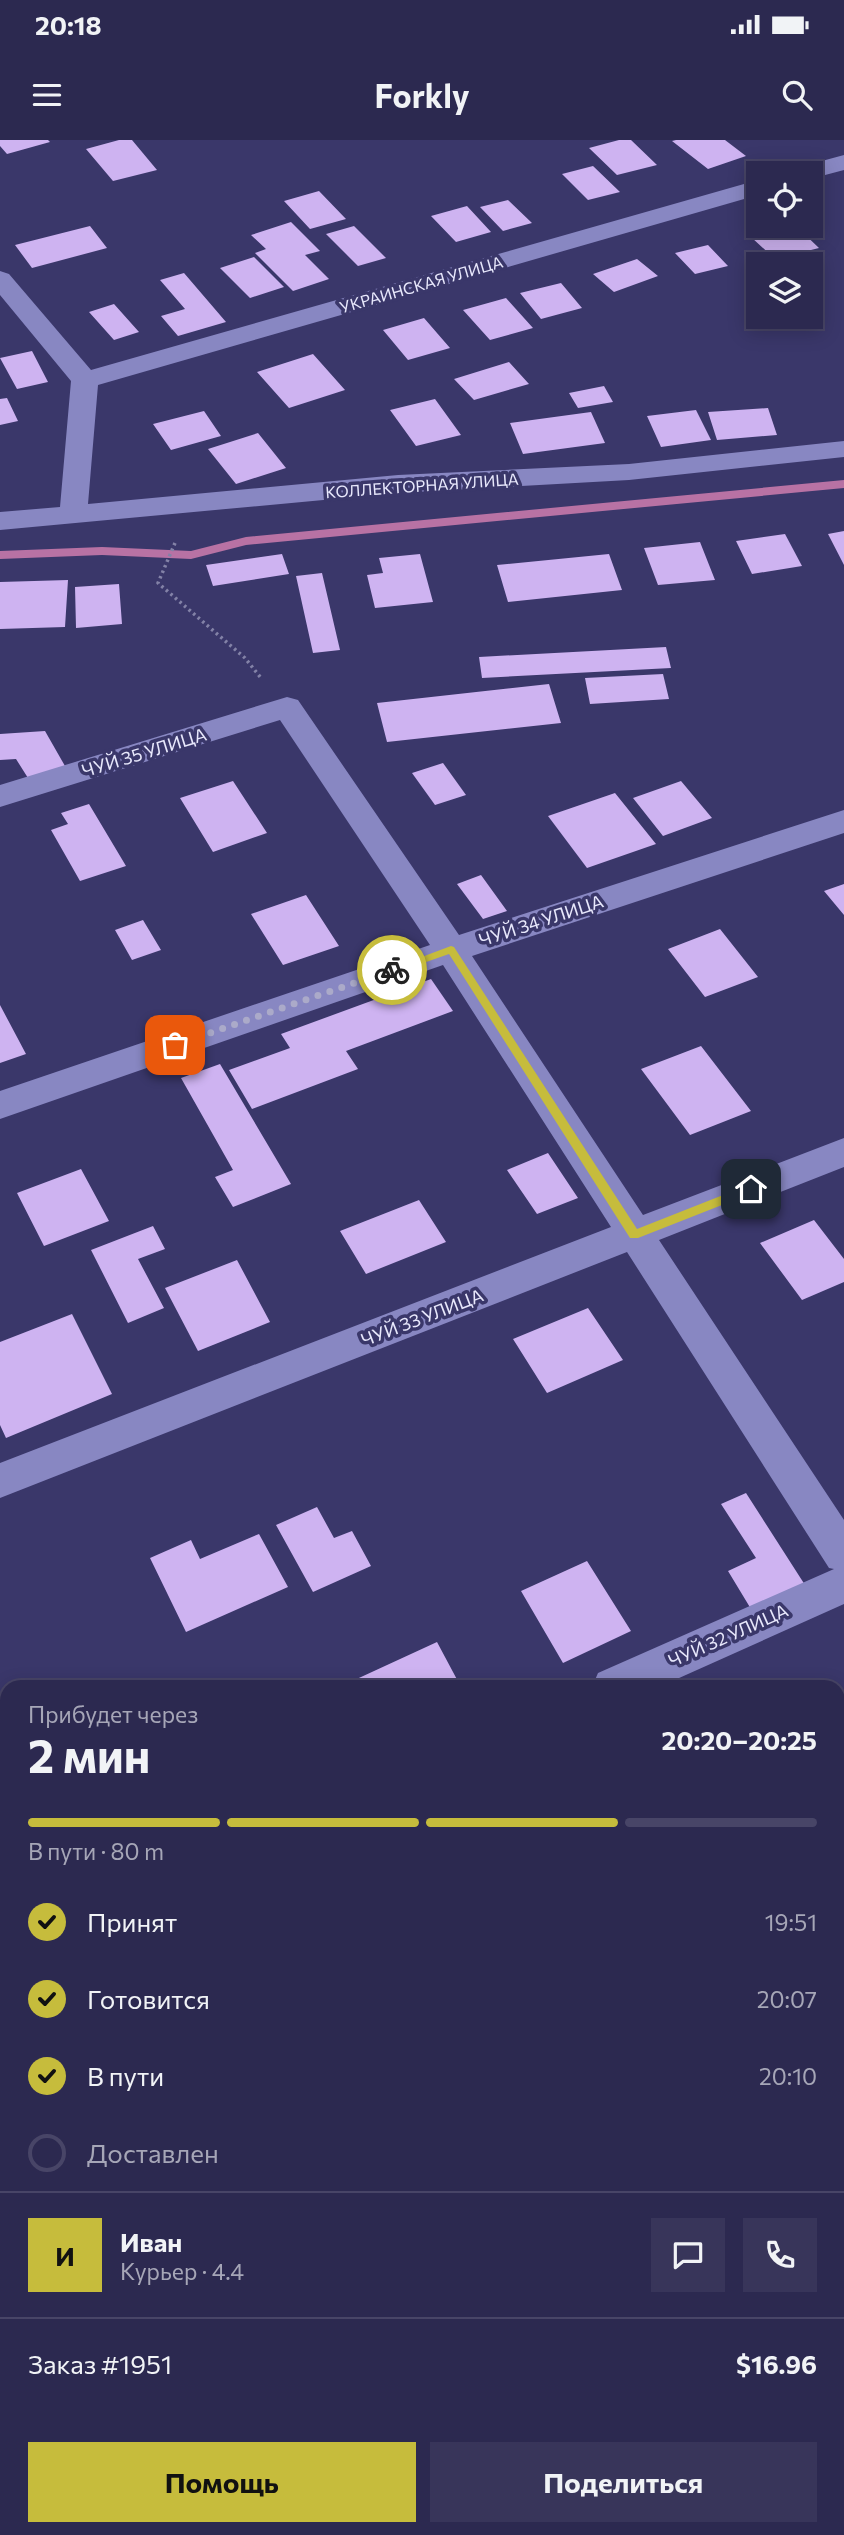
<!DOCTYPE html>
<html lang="ru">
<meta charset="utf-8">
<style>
body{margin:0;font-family:Commissioner,sans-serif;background:#38355a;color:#f1f3f6;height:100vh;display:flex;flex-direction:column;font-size:26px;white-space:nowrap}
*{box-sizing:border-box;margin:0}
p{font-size:23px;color:#a6a6b7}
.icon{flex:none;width:38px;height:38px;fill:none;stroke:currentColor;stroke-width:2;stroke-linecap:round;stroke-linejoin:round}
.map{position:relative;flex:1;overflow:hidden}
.details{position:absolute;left:0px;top:1540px;width:845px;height:856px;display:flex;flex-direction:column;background:#2c2950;border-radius:21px 21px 0 0;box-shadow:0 4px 18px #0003,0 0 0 2px #484567}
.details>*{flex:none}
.controls{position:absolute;left:746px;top:21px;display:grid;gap:14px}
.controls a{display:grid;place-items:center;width:77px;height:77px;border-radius:0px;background:#2c2950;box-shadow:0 4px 18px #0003,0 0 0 2px #484567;font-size:35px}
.pin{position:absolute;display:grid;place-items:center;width:60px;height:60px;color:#fff;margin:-30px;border-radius:14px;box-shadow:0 4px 10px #0006}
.courier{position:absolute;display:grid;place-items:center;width:70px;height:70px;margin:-35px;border:5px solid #c6bc3c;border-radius:50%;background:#fff;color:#222;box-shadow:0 2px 9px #0007}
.head em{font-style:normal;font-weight:700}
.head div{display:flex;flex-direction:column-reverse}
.head{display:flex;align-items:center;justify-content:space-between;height:119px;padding:0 28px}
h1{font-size:46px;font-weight:700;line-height:52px}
.bar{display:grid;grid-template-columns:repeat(4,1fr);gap:10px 7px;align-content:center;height:84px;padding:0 28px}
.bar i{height:9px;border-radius:5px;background:#484567}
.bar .selected{background:#c6bc3c}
.bar p{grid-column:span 4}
.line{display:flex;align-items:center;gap:18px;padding:0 28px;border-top:2px solid #484567}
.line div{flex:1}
.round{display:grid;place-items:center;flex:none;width:74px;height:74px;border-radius:0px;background:#38355a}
ol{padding:0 28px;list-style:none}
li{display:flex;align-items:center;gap:21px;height:77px}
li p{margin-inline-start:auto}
li .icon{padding:7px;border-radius:50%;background:#c6bc3c;color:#111;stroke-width:4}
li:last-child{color:#a6a6b7}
li i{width:38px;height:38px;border:4px solid #484567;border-radius:50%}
.action{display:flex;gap:14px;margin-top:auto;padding:14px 28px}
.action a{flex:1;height:80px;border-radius:0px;background:#c6bc3c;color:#111;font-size:28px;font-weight:700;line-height:80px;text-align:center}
.action a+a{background:#38355a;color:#f1f3f6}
.status{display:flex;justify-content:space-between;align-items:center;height:49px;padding:0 35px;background:#2c2950;direction:ltr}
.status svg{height:19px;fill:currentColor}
header{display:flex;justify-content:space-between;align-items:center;height:91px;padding:0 28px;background:#2c2950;font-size:32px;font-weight:700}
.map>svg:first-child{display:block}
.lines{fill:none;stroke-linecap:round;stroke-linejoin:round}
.stream{fill:#b872a4;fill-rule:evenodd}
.building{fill:#ceb3f1}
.path{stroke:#8382a7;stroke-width:3.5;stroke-dasharray:2.5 3.5;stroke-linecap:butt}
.minor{fill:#8887c2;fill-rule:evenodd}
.route{fill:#c6bc3c}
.done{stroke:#abaac9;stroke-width:7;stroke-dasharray:0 12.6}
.labels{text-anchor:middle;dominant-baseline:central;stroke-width:7;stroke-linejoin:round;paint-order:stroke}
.far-street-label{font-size:16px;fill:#e8e8fc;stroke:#3a376a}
.street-label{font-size:18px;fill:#e8e8fc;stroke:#3a376a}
</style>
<div class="status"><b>20:18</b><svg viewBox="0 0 49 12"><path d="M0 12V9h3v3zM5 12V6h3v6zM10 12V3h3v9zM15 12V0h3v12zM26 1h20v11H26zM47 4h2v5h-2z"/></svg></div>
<header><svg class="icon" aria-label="menu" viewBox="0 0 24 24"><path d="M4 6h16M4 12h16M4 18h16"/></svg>Forkly<svg class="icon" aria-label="search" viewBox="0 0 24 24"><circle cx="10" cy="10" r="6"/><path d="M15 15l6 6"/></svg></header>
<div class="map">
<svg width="844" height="2395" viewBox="0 0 844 2395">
<rect width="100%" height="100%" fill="#3a376a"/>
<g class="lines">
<!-- stream -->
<path class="stream" d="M844 340V348L246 405 191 419 102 415 0 419V411L102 407 191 411 246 397Z"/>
</g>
<!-- building -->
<path class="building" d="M0 0H48L50 2 7 14 0 6Z
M119 0H132L157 30 113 41 86 9Z
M619 0H631L657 25 617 35 589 8Z
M676 0H725L746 16 708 29 672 1Z
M593 26 620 52 588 60 562 34Z
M319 51 346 79 310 89 284 61Z
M508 60 532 83 503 91 480 67Z
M467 66 491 92 456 102 431 76Z
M291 82 320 111 305 115 329 139 293 151 255 113 266 109 251 95Z
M90 86 107 108 32 128 15 105Z
M354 86 386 118 358 126 326 94Z
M791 86H796L819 108 775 119 751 97Z
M708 105 728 126 695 134 675 113Z
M254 117 284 147 250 158 220 128Z
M637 119 658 136 614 152 593 134Z
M184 133 226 182 178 196 161 176 185 169 160 140Z
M561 143 582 168 541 179 520 153Z
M506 158 533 188 490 200 463 170Z
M114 164 139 192 114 200 89 172Z
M424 178 450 208 408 220 383 190Z
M32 211 48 242 17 249 0 218Z
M313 214 345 250 289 268 257 232Z
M509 222 529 244 474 260 454 239Z
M604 246 613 262 578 268 569 253Z
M7 258 18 281 0 285V259Z
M435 259 461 295 416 306 390 270Z
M768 268 777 295 717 300 708 272Z
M696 270 711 300 661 307 647 276Z
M204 271 221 296 171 310 153 284Z
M591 272 605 303 523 314 510 283Z
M258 293 286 328 236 344 208 309Z
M844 391V425L828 394Z
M785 394 802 426 752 434 736 401Z
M700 402 715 440 658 445 644 408Z
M282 414 289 434 213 446 206 425Z
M420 414 433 462 375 468 367 435 383 433 379 418Z
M609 414 622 450 508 462 497 425Z
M322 433 340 510 313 513 296 436Z
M68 440 65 487 0 489V442Z
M119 444 122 484 76 488 75 447Z
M666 507 671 528 482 538 479 517Z
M663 534 669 559 590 564 585 538Z
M549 544 561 583 387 602 377 563Z
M45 591 65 626 28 638 16 619 0 620V594Z
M443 623 466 655 435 665 412 633Z
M233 641 267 693 213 712 180 658Z
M681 641 712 678 663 696 633 658Z
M615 653 656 704 587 728 548 676Z
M89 664 126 726 80 741 51 690 68 684 61 673Z
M481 735 507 771 483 779 457 744Z
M844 744V775L824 751Z
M306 755 339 806 283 825 251 774Z
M143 780 161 810 132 820 115 790Z
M720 789 758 837 705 857 668 809Z
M431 839 453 871 346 911 358 929 252 969 229 930 290 908 281 894Z
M0 865 26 914 0 923Z
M701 906 751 971 690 995 641 929Z
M220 924 291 1044 233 1067 215 1037 233 1030 181 938Z
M548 1013 578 1058 537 1074 507 1030Z
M81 1029 109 1081 44 1106 17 1053Z
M419 1060 446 1102 366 1134 340 1091Z
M814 1080 844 1119V1142L802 1160 760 1103Z
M153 1086 165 1109 138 1119 164 1168 128 1183 91 1110Z
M237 1120 270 1182 198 1211 165 1148Z
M588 1168 623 1220 547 1253 513 1199Z
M72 1174 112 1254 6 1298 0 1285V1202Z
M746 1353 805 1445 751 1469 728 1431 756 1418 721 1364Z
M317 1367 334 1398 352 1391 371 1426 313 1452 276 1385Z
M259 1394 288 1447 186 1492 150 1418 191 1400 200 1419Z
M587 1421 631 1491 563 1523 521 1451Z
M437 1502 461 1547H350L348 1543Z
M844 1675V1720L838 1710V1678Z
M844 1764V1943L838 1946V1767Z
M844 2293V2395H775L772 2389H838V2296Z"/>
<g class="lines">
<!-- path -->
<path class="path" d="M175 403 158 443 245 518 261 538"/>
<!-- minor -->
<path class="minor" d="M844 15V30L810 39V33H793L796 28Z
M758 40V55L98 245 88 364 398 335 629 324 844 301V317L629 340 398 353 0 390V372L60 367 71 241 0 155V131L9 134 91 230Z
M287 557 298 560 459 795 844 670V693L472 816 643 1075 844 998V1027L659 1100 844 1380V1464L659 1547H592L598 1533 834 1429 829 1428 627 1112 0 1358V1323L611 1087 443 825 0 979V951L430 805 280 580 0 667V645Z
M7 1794V1840L0 1843V1797Z
M844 2011V2060L838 2062V2013Z
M145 2389H207L205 2395H143Z"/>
</g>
<!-- route -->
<path class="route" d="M451 806 454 807 637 1089 751 1044 755 1046V1052L638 1098H630L449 814 392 834 387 830Z"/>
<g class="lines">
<!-- done -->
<path class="done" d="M175 905 392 830"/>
</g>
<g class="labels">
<!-- far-street labels -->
<g class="far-street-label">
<text transform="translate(421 144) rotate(-16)">УКРАИНСКАЯ УЛИЦА</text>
<text transform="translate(422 345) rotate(-4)">КОЛЛЕКТОРНАЯ УЛИЦА</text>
</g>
<!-- street labels -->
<g class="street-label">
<text transform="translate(144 612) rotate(-17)">ЧУЙ 35 УЛИЦА</text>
<text transform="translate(541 780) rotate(-18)">ЧУЙ 34 УЛИЦА</text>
<text transform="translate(422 1177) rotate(-21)">ЧУЙ 33 УЛИЦА</text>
<text transform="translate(728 1495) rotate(-24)">ЧУЙ 32 УЛИЦА</text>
</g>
</g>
</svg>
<div class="controls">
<a><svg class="icon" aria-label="locate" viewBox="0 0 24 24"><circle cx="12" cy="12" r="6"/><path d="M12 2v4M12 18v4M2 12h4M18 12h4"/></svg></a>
<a><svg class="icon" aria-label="layers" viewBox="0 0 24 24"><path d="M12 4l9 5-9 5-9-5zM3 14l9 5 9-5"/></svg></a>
</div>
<div class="pin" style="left:175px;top:905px;background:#ea580c"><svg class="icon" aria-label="bag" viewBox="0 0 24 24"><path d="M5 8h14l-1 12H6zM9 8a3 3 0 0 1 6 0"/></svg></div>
<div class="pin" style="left:751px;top:1049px;background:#1f2937"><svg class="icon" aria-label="home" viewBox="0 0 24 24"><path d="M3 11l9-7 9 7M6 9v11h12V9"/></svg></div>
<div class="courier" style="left:392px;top:830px"><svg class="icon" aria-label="bike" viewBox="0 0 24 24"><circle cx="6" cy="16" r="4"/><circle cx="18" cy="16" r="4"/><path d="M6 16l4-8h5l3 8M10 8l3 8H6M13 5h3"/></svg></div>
<section class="details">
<div class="head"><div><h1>2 мин</h1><p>Прибудет через</p></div><em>20:20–20:25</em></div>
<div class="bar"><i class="selected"></i><i class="selected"></i><i class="selected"></i><i></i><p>В пути · 80 m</p></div>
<ol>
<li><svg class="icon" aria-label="check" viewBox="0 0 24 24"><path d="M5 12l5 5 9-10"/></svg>Принят<p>19:51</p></li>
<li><svg class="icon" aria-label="check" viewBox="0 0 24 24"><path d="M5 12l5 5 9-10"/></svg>Готовится<p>20:07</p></li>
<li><svg class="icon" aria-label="check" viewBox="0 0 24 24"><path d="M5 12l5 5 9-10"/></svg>В пути<p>20:10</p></li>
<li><i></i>Доставлен</li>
</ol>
<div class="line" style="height:126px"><b class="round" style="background:#c6bc3c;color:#111">И</b><div><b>Иван</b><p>Курьер · 4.4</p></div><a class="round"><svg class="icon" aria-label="chat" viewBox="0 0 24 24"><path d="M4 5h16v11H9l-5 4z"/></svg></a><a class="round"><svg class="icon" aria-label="phone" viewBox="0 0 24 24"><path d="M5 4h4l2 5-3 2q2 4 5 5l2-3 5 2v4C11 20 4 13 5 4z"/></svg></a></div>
<div class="line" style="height:91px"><div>Заказ #1951</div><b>$16.96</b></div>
<div class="action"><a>Помощь</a><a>Поделиться</a></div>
</section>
</div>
